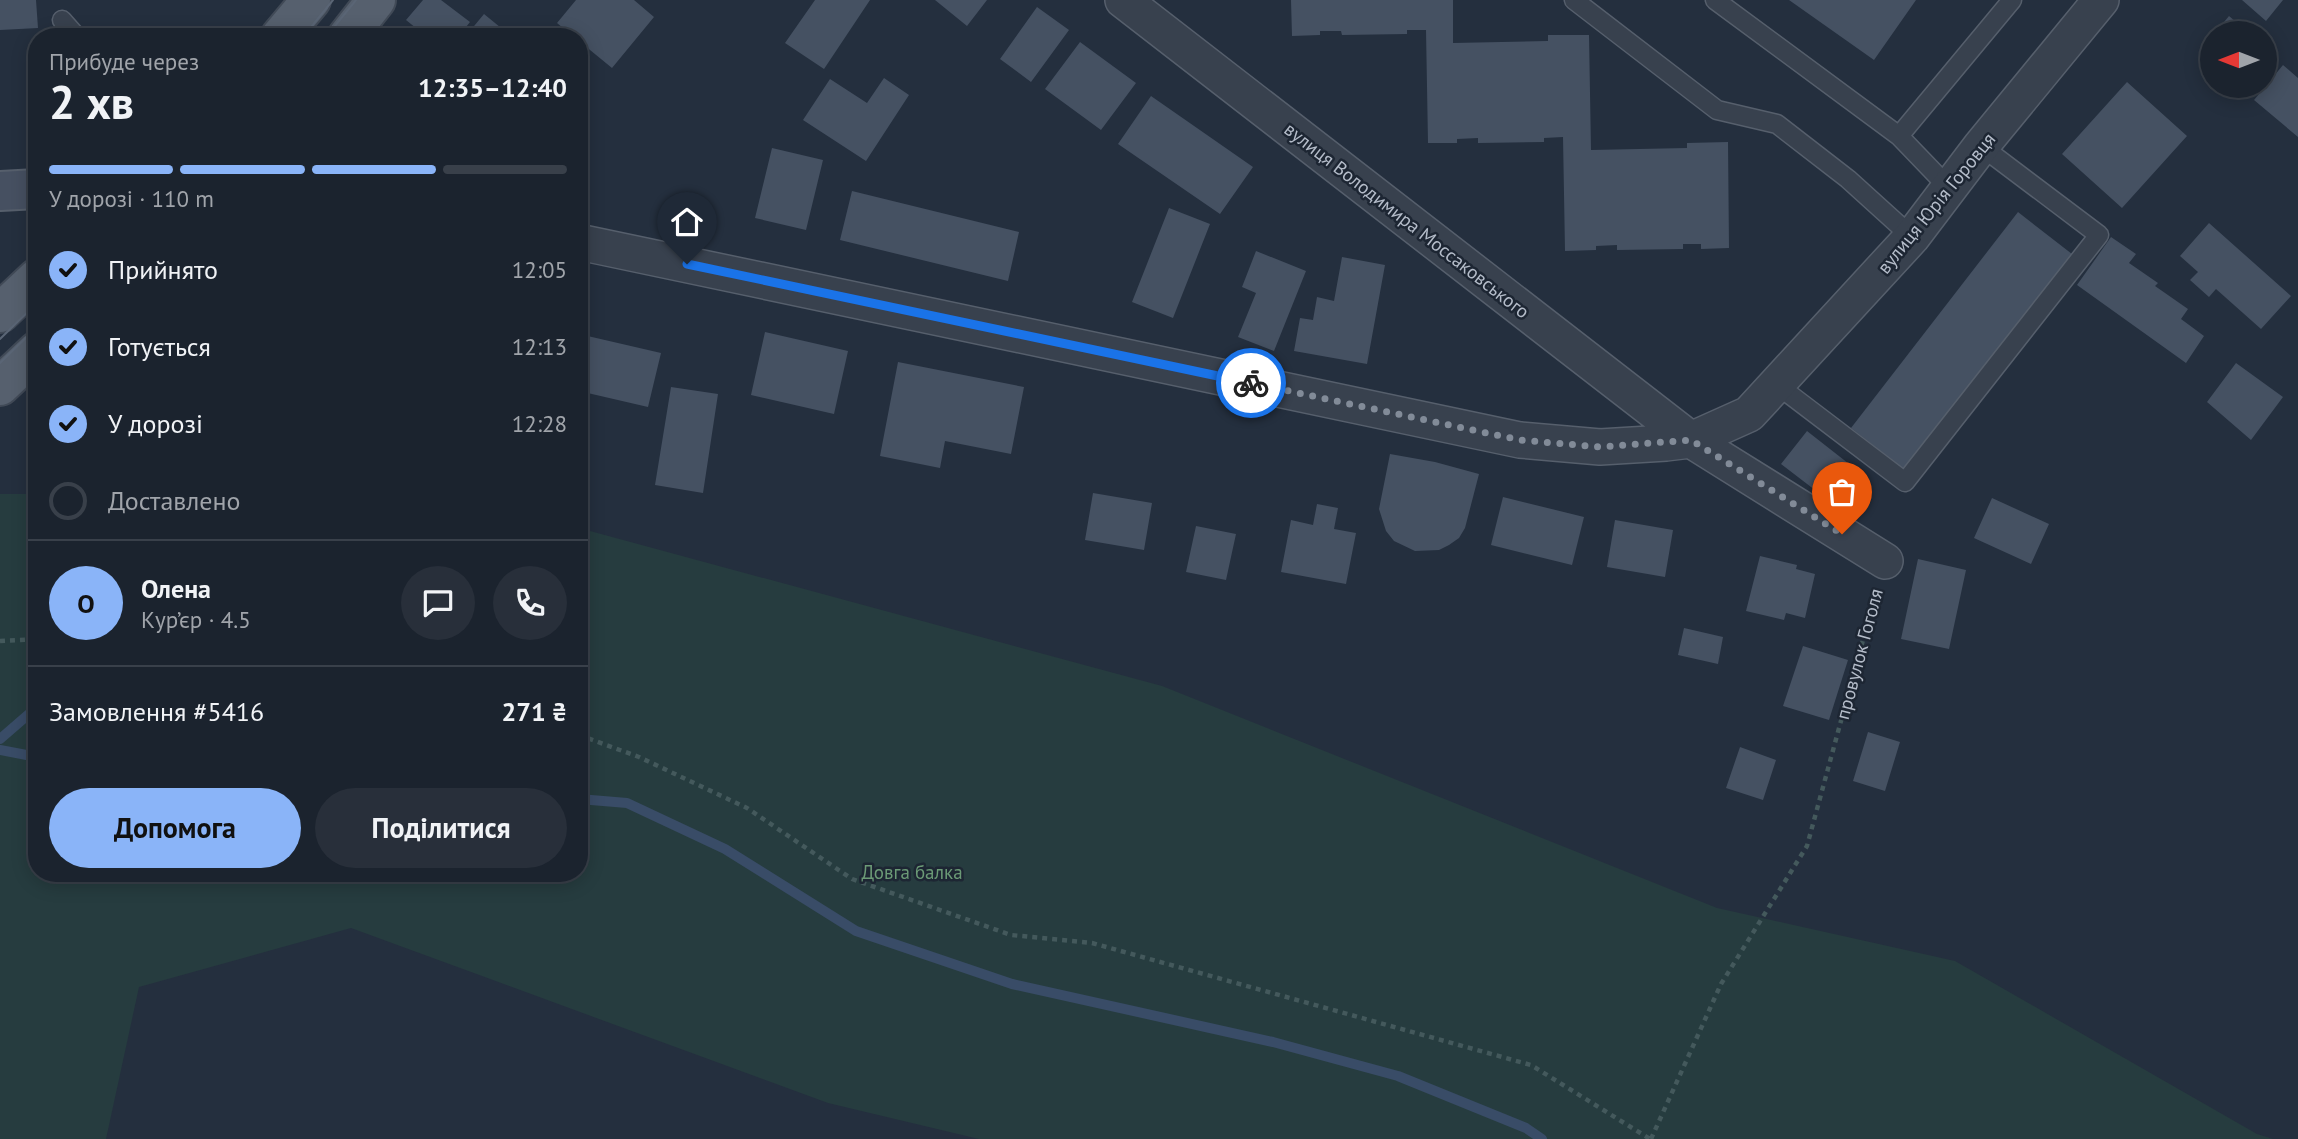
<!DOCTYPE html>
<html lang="uk">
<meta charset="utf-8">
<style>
body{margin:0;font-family:"PT Sans",sans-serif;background:#282f3a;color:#f1f3f6;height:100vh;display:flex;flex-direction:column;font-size:26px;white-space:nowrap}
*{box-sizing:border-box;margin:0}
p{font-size:23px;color:#a0a4aa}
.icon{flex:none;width:38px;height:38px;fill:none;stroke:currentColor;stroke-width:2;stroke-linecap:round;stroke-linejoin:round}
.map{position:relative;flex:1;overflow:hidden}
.side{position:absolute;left:28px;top:28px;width:560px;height:854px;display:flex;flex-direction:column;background:#1b232e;border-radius:28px;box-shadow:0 4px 18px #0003,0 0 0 2px #39404a}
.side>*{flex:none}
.needle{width:46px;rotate:270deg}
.fabs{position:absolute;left:2200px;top:21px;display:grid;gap:14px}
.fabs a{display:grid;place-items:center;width:77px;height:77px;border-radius:50%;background:#1b232e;box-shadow:0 4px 18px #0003,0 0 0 2px #39404a;font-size:35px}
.pin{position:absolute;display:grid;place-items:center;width:60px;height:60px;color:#fff;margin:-72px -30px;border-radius:50% 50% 50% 0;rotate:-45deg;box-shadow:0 0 7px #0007}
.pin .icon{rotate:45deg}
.courier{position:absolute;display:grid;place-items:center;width:70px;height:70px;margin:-35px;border:5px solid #1a73e8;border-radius:50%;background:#fff;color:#222;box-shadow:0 2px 9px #0007}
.overview em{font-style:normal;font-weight:700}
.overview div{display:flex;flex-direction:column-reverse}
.overview{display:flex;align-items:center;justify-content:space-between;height:119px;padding:0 21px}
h1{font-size:46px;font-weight:700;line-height:52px}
.bar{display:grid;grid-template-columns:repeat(4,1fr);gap:10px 7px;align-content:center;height:84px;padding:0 21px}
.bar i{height:9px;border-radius:5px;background:#39404a}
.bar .on{background:#8ab4f8}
.bar p{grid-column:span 4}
.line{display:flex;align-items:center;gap:18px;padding:0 21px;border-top:2px solid #39404a}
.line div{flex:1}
.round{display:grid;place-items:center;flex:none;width:74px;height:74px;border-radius:37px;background:#282f3a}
ol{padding:0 21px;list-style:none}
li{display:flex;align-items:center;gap:21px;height:77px}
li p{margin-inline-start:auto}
li .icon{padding:7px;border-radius:50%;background:#8ab4f8;color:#111;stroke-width:4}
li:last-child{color:#a0a4aa}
li i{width:38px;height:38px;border:4px solid #39404a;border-radius:50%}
.cta{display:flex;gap:14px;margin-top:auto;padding:14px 21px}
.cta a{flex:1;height:80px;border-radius:42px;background:#8ab4f8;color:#111;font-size:28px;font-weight:700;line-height:80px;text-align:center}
.cta a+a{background:#282f3a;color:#f1f3f6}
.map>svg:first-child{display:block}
.green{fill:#263c3f}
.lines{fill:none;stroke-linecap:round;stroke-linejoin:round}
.stream{stroke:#394c67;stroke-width:10}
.building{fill:#455162}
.lane-casing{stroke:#565f6c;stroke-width:21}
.street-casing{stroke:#565f6c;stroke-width:38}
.secondary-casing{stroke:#565f6c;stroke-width:42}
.primary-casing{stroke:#414a57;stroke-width:42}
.path{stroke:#44595c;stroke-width:4.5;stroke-dasharray:5 5;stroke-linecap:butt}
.lane{stroke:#38414e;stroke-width:18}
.street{stroke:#38414e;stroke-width:35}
.secondary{stroke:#465061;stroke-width:38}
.primary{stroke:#56606e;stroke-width:38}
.tram{stroke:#5a6575;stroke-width:2}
.done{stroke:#828b98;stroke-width:7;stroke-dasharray:0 12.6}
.route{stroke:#1a73e8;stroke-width:9}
.labels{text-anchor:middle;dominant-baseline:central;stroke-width:5;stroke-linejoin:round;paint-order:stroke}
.street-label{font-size:19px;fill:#b4bcc9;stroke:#1d2633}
.park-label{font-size:19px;fill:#6b9a76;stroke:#1d2633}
</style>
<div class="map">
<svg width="2298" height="1139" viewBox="0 0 2298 1139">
<rect width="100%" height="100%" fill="#242f3e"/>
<!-- green -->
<path class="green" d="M0 494H37V873H579V528L1162 686 1717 908 1955 961 2257 1134 2273 1139H979L828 1103 351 928 139 987 106 1139H0Z"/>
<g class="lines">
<!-- stream -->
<path class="stream" d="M0 739 37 707
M0 750 37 757
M579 799 627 803 725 849 856 931 1012 984 1273 1042 1398 1076 1526 1128 1542 1139"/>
</g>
<!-- building -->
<path class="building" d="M0 0H36L38 28 0 30Z
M423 0H441L470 22 458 37H427L406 20Z
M576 0H634L654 17 612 68 579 41V37H574L557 23Z
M815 0H870L824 69 785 43Z
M935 0H987L967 26Z
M1291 0H1453V43L1548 41V35H1589L1591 150 1687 148V143L1728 142 1729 248 1701 249V244H1683V249L1617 250V245L1596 246V250L1565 251 1563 137 1544 138V142L1478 143V138L1457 139V143H1428L1426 30H1407V34L1342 35 1341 31H1320V35L1292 36Z
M1789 0H1916L1874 60Z
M2242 0H2283L2266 21Z
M1037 7 1069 30 1031 82 1000 59Z
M484 14 512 37H465Z
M2229 16 2249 33H2215Z
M2212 37V57L2202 49Z
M1080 42 1136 83 1101 130 1045 89Z
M2264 45 2276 55 2264 70Z
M2283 65 2298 78V137L2254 100Z
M884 78 909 95 866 161 803 120 830 79 867 103Z
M2127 82 2187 136 2122 208 2062 154Z
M1151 96 1253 167 1220 214 1118 144Z
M772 148 823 160 806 230 755 218Z
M852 191 1019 232 1008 281 840 240Z
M1169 208 1210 224 1173 318 1132 302Z
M2018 212 2072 254 1905 470 1851 428Z
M2209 223 2291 296 2261 329 2216 289 2209 297 2190 280 2198 272 2180 256Z
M2111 237 2136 254 2129 263 2158 283 2155 286 2188 309 2181 319 2204 336 2186 363 2077 285Z
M1256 251 1306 271 1274 351 1238 337 1256 293 1242 287Z
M1342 257 1385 265 1367 364 1294 351 1300 318 1313 320 1317 297 1334 301Z
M765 332 848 351 834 414 751 395Z
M579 334 661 353 648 407 579 391Z
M898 362 1024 387 1011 454 945 441 940 468 880 456Z
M2236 363 2283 397 2251 440 2207 402Z
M671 387 718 394 703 493 655 485Z
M1807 431 1867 478 1841 510 1781 464Z
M1390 454 1435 462 1479 474 1465 528 1459 538 1449 545 1439 550 1415 551 1394 541 1386 531 1379 509Z
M1093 493 1152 503 1144 550 1085 540Z
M1503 497 1584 517 1572 565 1491 545Z
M1992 498 2049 524 2031 564 1974 538Z
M1317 504 1338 508 1334 529 1356 533 1346 584 1281 572 1291 520 1313 525Z
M1615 520 1673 530 1665 577 1607 567Z
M1196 526 1236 534 1226 580 1186 572Z
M1760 556 1797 565 1796 569 1815 574 1805 618 1786 613 1784 620 1746 611Z
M1918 559 1966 570 1949 649 1901 639Z
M1684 628 1723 637 1718 664 1678 655Z
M1803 646 1848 660 1829 720 1783 706Z
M1868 732 1900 742 1885 791 1853 781Z
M1740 747 1776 760 1763 800 1726 788Z"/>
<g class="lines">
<defs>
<path id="lane" d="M1574 0 1717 110 1777 124 1848 179 1912 237
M1715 0 1899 136 1949 188
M62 20 77 37
M1899 136 2012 0
M1776 384 1905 482 2099 235 1981 146"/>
<path id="street" d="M1123 0 1691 440 1885 561
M579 242 1520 440 1600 447 1666 443 1691 440 1749 414 1912 237 1981 146 2101 0"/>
<path id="secondary" d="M0 191 37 189"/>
<path id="primary" d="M280 37 311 0
M347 37 376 0
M0 313 37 278
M0 386 37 351"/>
</defs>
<!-- lane casing -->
<use href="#lane" class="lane-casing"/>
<!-- street casing -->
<use href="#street" class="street-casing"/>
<!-- secondary casing -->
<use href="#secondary" class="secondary-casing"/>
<!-- primary casing -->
<use href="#primary" class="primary-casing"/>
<!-- path -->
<path class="path" d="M0 641 37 639
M579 735 639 757 747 808 852 879 1011 935 1092 943 1531 1065 1650 1139
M1651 1139 1721 984 1807 846 1876 592"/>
<!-- lane -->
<use href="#lane" class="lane"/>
<!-- street -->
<use href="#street" class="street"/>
<!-- secondary -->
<use href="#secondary" class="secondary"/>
<!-- primary -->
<use href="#primary" class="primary"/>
<!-- tram -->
<path class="tram" d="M303 37 333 0
M326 37 356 0
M0 339 37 303
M0 363 37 327"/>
</g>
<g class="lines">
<!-- done -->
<path class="done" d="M1251 383 1520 440 1600 447 1691 440 1842 534"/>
<!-- route -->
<path class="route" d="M687 264 1251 383"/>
</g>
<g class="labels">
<!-- street labels -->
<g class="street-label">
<text transform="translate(1936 203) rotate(-51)">вулиця Юрія Горовця</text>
<text transform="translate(1407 220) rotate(38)">вулиця Володимира Моссаковського</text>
<text transform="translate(1859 654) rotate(-75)">провулок Гоголя</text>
</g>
<!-- park labels -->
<g class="park-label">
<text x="912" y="872">Довга балка</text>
</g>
</g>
</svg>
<div class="fabs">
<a><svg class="needle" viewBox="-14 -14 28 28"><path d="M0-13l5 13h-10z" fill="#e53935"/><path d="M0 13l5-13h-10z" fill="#a0a4aa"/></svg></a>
</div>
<div class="pin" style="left:1842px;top:534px;background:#ea580c"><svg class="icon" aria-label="bag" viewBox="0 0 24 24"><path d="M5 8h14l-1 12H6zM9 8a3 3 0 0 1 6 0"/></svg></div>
<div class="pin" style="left:687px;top:264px;background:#1f2937"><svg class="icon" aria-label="home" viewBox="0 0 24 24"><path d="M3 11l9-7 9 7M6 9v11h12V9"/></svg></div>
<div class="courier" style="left:1251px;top:383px"><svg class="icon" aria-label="bike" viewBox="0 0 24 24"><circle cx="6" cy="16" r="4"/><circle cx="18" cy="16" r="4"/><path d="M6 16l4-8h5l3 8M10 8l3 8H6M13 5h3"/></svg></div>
<section class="side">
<div class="overview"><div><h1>2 хв</h1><p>Прибуде через</p></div><em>12:35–12:40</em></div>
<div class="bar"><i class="on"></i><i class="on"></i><i class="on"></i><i></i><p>У дорозі · 110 m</p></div>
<ol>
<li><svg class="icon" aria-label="check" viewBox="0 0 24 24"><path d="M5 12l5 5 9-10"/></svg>Прийнято<p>12:05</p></li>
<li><svg class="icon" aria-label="check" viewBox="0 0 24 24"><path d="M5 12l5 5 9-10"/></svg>Готується<p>12:13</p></li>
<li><svg class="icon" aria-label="check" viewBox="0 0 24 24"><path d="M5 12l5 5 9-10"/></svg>У дорозі<p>12:28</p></li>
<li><i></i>Доставлено</li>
</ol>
<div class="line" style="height:126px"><b class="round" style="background:#8ab4f8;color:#111">О</b><div><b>Олена</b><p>Кур’єр · 4.5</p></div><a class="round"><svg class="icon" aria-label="chat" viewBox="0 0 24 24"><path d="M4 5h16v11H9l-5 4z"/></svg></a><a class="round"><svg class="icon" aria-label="phone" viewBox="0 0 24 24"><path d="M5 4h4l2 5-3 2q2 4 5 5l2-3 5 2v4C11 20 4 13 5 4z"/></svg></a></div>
<div class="line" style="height:91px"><div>Замовлення #5416</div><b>271 ₴</b></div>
<div class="cta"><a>Допомога</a><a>Поділитися</a></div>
</section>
</div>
